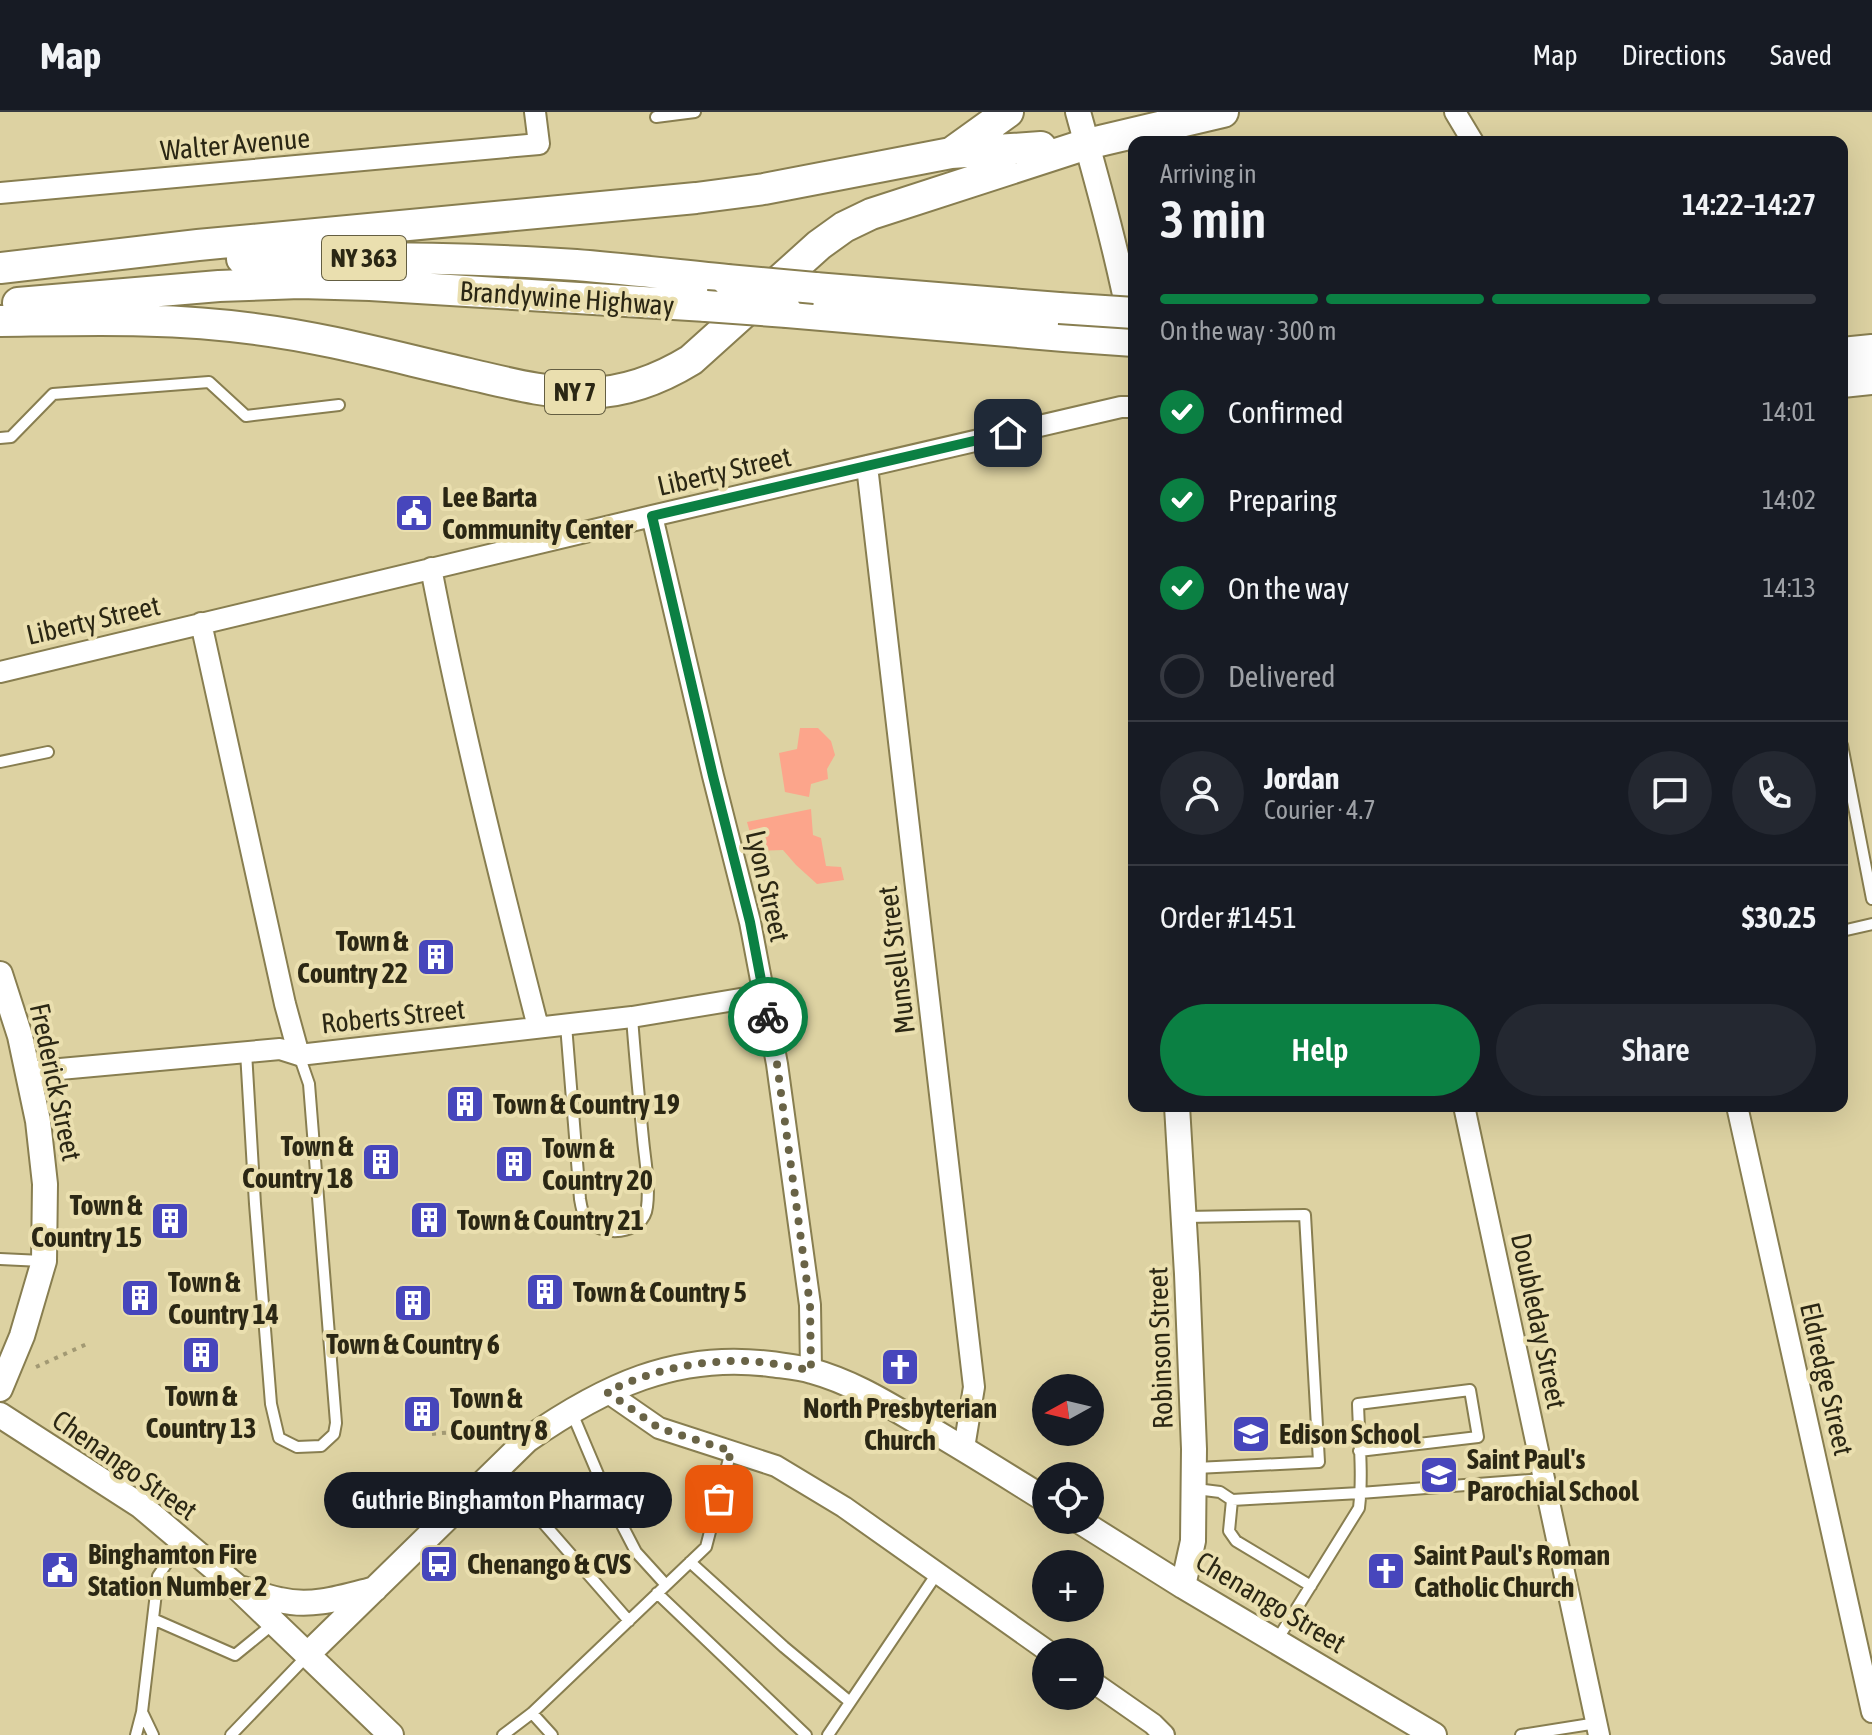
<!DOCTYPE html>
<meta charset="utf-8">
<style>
body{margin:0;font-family:"Asap Condensed",sans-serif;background:#242831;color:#f1f3f6;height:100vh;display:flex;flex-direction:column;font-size:30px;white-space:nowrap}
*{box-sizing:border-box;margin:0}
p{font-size:26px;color:#9ea1a6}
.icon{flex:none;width:44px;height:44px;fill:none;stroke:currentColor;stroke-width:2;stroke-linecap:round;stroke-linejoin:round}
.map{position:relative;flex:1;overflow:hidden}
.panel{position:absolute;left:1128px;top:24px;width:720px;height:976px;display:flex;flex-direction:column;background:#171b24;border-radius:16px;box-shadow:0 8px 32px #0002}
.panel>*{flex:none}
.needle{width:52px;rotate:262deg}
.buttons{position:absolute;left:1032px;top:1262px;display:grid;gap:16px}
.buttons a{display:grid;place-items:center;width:72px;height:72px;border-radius:50%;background:#171b24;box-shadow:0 8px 32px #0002;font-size:40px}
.pin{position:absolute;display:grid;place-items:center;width:68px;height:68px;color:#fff;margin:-34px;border-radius:16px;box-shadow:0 4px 12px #0006}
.courier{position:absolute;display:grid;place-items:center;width:80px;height:80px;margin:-40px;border:6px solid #0b8043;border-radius:50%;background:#fff;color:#222;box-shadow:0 2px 10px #0007}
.bubble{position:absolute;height:56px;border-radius:28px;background:#171b24;box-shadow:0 8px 32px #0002;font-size:26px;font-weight:600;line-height:56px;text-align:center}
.summary em{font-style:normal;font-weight:600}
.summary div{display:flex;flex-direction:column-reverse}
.summary{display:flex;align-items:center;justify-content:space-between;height:136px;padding:0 32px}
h1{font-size:52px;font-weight:600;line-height:60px}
.bar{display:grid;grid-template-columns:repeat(4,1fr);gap:12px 8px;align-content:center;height:96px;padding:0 32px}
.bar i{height:10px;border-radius:6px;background:#363941}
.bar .on{background:#0b8043}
.bar p{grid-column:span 4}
.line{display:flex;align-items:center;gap:20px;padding:0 32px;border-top:2px solid #363941}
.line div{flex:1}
.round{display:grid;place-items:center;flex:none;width:84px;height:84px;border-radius:42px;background:#242831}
ol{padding:0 32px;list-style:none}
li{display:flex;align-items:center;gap:24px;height:88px}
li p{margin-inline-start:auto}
li .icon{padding:8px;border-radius:50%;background:#0b8043;color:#fff;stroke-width:4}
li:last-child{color:#9ea1a6}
li i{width:44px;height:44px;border:4px solid #363941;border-radius:50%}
.primary-button{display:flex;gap:16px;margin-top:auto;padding:16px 32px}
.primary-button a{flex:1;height:92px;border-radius:48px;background:#0b8043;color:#fff;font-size:32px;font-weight:600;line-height:92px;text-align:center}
.primary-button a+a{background:#242831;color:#f1f3f6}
header{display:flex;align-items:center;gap:48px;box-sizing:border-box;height:112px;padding:0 40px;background:#171b24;border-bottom:2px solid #363941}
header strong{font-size:38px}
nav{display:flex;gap:44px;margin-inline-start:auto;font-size:28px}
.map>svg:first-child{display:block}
.green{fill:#fca58b}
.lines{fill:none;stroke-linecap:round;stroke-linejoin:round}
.service-casing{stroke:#887e50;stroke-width:14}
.minor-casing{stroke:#887e50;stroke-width:24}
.tertiary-casing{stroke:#887e50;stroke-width:28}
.primary-casing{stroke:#887e50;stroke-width:34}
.path{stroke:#a29973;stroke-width:4;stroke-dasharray:4 6;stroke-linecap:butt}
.service{stroke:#fff;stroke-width:10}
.minor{stroke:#fff;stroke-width:20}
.tertiary{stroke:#fff;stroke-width:24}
.primary{stroke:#fff;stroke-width:30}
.primary-bridge-casing{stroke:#887e50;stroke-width:34;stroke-linecap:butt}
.primary-bridge{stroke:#fff;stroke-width:30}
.done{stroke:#696346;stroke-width:8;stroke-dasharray:0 14.4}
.route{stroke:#0b8043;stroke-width:10}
.labels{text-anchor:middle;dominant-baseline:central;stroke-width:8;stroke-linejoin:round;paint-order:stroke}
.shield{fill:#eadfaf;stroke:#645e42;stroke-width:2}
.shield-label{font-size:26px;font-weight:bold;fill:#2b2714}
.street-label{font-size:28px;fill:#2b2714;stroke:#eadfaf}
.poi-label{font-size:28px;font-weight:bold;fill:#2b2714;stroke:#eadfaf;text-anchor:start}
</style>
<header>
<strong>Map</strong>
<nav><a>Map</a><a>Directions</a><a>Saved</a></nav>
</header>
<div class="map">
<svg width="1872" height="1623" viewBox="0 0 1872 1623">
<rect width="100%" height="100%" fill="#ddd2a2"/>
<!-- green -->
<path class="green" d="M800 616H818L831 629 835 643 827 657 828 667 811 672 809 685 785 680 779 641 797 637Z
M811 697 813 723 821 726 826 754 841 755 844 768 817 772 796 753 783 738 755 739 747 710Z"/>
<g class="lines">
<defs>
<path id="service" d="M656 5 695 0
M0 326 11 325 53 282 209 270 246 304 339 293
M1842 633 1872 787
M0 650 48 640
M1842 819 1872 812
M566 913 580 1087C581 1093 582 1100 585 1105 600 1127 644 1123 647 1095 650 1073 645 1049 643 1027 639 987 635 946 632 905
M246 940 255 1092 271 1292 279 1326 297 1335 321 1334 334 1322 336 1311 309 972 299 943
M1185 1105 1305 1103 1319 1350 1196 1356
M0 1147 42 1149
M572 1301 608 1386 636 1440 666 1473
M497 1358 629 1509
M1196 1377 1220 1380 1232 1388 1360 1381 1544 1367
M1232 1388 1229 1419 1236 1429 1311 1474
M690 1450 784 1535 850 1590
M657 1481 806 1623
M153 1507 235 1543 273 1512
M1277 1528 1359 1396C1363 1362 1359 1327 1358 1292L1470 1278 1478 1325 1359 1339
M532 1601 552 1623
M136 1623 142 1600
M153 1623 142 1600 158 1464 182 1429
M231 1623 307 1544
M503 1623 532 1601 706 1435 731 1339
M828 1623 938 1460
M1521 1623 1597 1611"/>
<path id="minor" d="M1455 0 1473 30
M0 81 539 32 535 0
M867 354 974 1275 964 1336
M652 404 713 664 750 810 777 952 810 1193 811 1258
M431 456C461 611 499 763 538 915
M201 511 285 892 299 943
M0 560 652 404 1121 295H1134
M27 960 280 937 299 943 632 905 764 883
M1464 994 1599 1623
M1737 994 1872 1600
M607 1280 659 1316 776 1354 844 1395 1049 1540
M1090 1568 1153 1612 1164 1623"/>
<path id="tertiary" d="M1078 0C1098 72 1118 143 1132 217
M0 862 20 924 38 1009 45 1072 44 1149 22 1224 0 1277
M1177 994 1187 1162 1194 1337 1193 1429 1183 1474
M0 1303 141 1394 237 1475 391 1623
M1078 1408 1183 1474 1434 1623
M243 1477C255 1481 268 1486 280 1488 312 1496 344 1485 375 1477
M308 1542 527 1328C603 1275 676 1240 770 1252 784 1254 799 1255 812 1259 848 1269 879 1287 911 1306 957 1332 1001 1360 1046 1388"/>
<path id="primary" d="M951 41 1008 0
M242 147C353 145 465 145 576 153 626 157 677 163 727 168
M0 156 198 133 696 86 764 77 951 41 1041 35
M815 176 1059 196
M18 191 219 174 300 171 370 173 706 194
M787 200 1064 224 1134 229
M0 209C85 208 170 205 255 217 327 226 398 246 469 262 508 271 548 282 589 281 626 280 660 267 691 248L819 133 844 115 871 102 1087 32 1223 0
M1842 241 1872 238
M1842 270 1872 267"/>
</defs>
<!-- service casing -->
<use href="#service" class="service-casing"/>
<!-- minor casing -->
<use href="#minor" class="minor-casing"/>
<!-- tertiary casing -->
<use href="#tertiary" class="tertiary-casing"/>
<!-- primary casing -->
<use href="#primary" class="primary-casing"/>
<!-- path -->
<path class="path" d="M36 1255 89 1231
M432 1322 496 1316"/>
<!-- service -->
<use href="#service" class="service"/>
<!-- minor -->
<use href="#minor" class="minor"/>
<!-- tertiary -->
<use href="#tertiary" class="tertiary"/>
<!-- primary -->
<use href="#primary" class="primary"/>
<defs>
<path id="primary-bridge" d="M727 168 815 176
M706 194 787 200
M1059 196 1134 201"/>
</defs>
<!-- primary-bridge casing -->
<use href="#primary-bridge" class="primary-bridge-casing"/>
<!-- primary-bridge -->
<use href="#primary-bridge" class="primary-bridge"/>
</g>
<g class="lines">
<!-- done -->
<path class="done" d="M719 1387 731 1339 659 1316 607 1280C651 1258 698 1248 748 1249 769 1250 790 1255 811 1258L810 1193 777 952 768 905"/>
<!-- route -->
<path class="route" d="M768 905 750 810 713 664 652 404 1008 321"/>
</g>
<!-- icons -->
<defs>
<symbol id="civic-square" viewBox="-11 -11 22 22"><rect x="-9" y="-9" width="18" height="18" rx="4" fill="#4746bc" stroke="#eadfaf"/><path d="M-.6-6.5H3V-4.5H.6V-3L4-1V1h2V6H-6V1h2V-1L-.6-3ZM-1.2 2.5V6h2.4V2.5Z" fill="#fff"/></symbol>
<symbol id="building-square" viewBox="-11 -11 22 22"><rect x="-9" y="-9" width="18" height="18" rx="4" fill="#4746bc" stroke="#eadfaf"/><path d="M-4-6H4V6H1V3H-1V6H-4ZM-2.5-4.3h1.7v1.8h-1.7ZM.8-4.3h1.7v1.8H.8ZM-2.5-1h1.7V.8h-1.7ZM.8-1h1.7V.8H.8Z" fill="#fff"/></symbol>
<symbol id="church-square" viewBox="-11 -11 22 22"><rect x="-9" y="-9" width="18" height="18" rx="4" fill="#4746bc" stroke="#eadfaf"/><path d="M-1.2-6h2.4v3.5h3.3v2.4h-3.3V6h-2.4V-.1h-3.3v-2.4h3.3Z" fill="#fff"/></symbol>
<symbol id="school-square" viewBox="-11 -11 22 22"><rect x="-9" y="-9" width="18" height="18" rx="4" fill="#4746bc" stroke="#eadfaf"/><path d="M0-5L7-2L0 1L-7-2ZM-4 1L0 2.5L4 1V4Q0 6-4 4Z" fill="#fff"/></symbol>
<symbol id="bus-square" viewBox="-11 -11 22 22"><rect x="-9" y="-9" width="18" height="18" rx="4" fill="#4746bc" stroke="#eadfaf"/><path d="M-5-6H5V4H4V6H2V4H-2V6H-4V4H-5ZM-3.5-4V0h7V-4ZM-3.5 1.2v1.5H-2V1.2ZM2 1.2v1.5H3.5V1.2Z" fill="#fff"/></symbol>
</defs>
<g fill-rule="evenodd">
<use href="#civic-square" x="392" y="379" width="44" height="44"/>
<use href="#building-square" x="414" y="823" width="44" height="44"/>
<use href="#building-square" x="443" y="970" width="44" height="44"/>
<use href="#building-square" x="359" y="1028" width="44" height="44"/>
<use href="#building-square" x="492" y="1030" width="44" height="44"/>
<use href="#building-square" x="407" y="1086" width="44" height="44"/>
<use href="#building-square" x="148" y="1087" width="44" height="44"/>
<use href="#building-square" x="523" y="1158" width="44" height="44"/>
<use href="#building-square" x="118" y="1164" width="44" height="44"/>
<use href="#building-square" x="391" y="1169" width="44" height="44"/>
<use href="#building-square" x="179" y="1221" width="44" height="44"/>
<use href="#church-square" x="878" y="1233" width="44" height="44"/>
<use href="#building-square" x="400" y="1280" width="44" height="44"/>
<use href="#school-square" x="1229" y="1300" width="44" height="44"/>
<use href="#school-square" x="1417" y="1341" width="44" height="44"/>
<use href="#bus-square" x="417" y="1430" width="44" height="44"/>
<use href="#civic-square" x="38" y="1436" width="44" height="44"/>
<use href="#church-square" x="1364" y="1437" width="44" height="44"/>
</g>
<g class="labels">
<!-- shield labels -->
<g class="shield">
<rect x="322" y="124" width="84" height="44" rx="6"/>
<rect x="545" y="258" width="60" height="44" rx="6"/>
</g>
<g class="shield-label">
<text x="364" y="146">NY 363</text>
<text x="575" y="280">NY 7</text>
</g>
<!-- street labels -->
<g class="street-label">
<text transform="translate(235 32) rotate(-5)">Walter Avenue</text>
<text transform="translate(567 186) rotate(4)">Brandywine Highway</text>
<text transform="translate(724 359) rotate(-13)">Liberty Street</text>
<text transform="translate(93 508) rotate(-13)">Liberty Street</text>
<text transform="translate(768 774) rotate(77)">Lyon Street</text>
<text transform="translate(896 848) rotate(-97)">Munsell Street</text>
<text transform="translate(393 904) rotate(-6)">Roberts Street</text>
<text transform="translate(56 970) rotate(78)">Frederick Street</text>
<text transform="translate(1539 1209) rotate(78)">Doubleday Street</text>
<text transform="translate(1160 1236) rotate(-92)">Robinson Street</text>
<text transform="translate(1827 1267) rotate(77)">Eldredge Street</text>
<text transform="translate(125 1353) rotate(35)">Chenango Street</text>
<text transform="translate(1271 1490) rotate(31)">Chenango Street</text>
</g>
<!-- poi labels -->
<g class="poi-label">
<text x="442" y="385">Lee Barta<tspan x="442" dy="32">Community Center</tspan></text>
<text x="408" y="829" text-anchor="end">Town &amp;<tspan x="408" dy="32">Country 22</tspan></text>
<text x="493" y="992">Town &amp; Country 19</text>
<text x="353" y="1034" text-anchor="end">Town &amp;<tspan x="353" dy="32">Country 18</tspan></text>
<text x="542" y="1036">Town &amp;<tspan x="542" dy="32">Country 20</tspan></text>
<text x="142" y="1093" text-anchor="end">Town &amp;<tspan x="142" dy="32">Country 15</tspan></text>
<text x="457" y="1108">Town &amp; Country 21</text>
<text x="168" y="1170">Town &amp;<tspan x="168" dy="32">Country 14</tspan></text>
<text x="573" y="1180">Town &amp; Country 5</text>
<text x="413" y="1232" text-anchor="middle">Town &amp; Country 6</text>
<text x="201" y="1284" text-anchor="middle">Town &amp;<tspan x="201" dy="32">Country 13</tspan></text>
<text x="450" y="1286">Town &amp;<tspan x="450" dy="32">Country 8</tspan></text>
<text x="900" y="1296" text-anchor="middle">North Presbyterian<tspan x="900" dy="32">Church</tspan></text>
<text x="1279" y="1322">Edison School</text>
<text x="1467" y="1347">Saint Paul's<tspan x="1467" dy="32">Parochial School</tspan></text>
<text x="88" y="1442">Binghamton Fire<tspan x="88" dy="32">Station Number 2</tspan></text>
<text x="1414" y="1443">Saint Paul's Roman<tspan x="1414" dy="32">Catholic Church</tspan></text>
<text x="467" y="1452">Chenango &amp; CVS</text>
</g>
</g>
</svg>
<div class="buttons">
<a><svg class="needle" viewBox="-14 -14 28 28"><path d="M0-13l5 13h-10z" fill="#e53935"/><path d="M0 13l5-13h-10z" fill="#9ea1a6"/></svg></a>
<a><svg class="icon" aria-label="locate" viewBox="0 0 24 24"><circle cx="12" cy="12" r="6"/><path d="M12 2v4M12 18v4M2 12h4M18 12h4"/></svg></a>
<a>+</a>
<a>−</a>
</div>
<div class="pin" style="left:719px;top:1387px;background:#ea580c"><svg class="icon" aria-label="bag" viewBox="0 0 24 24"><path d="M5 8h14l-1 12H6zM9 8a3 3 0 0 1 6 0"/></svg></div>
<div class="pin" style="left:1008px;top:321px;background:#1f2937"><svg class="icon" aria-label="home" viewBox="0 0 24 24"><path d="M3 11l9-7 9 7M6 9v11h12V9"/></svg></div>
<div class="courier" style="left:768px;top:905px"><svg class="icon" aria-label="bike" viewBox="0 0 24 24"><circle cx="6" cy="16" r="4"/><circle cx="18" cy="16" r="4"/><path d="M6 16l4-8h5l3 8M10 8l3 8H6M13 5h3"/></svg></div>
<div class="bubble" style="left:324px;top:1360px;width:348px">Guthrie Binghamton Pharmacy</div>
<section class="panel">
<div class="summary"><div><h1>3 min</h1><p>Arriving in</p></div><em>14:22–14:27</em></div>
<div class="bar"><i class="on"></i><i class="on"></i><i class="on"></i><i></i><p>On the way · 300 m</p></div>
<ol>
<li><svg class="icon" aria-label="check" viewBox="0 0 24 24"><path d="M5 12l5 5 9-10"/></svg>Confirmed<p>14:01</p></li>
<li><svg class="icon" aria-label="check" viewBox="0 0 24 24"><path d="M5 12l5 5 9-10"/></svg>Preparing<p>14:02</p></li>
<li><svg class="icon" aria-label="check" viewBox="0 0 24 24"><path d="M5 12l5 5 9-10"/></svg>On the way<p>14:13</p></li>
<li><i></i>Delivered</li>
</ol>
<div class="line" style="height:144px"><a class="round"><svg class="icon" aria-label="person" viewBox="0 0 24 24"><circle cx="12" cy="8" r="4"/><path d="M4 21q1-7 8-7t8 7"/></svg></a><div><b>Jordan</b><p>Courier · 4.7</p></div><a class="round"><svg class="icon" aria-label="chat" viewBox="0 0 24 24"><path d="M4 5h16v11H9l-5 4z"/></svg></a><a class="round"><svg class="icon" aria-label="phone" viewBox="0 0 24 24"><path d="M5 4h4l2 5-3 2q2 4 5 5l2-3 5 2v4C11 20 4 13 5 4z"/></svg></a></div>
<div class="line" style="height:104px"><div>Order #1451</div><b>$30.25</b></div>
<div class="primary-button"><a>Help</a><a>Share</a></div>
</section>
</div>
